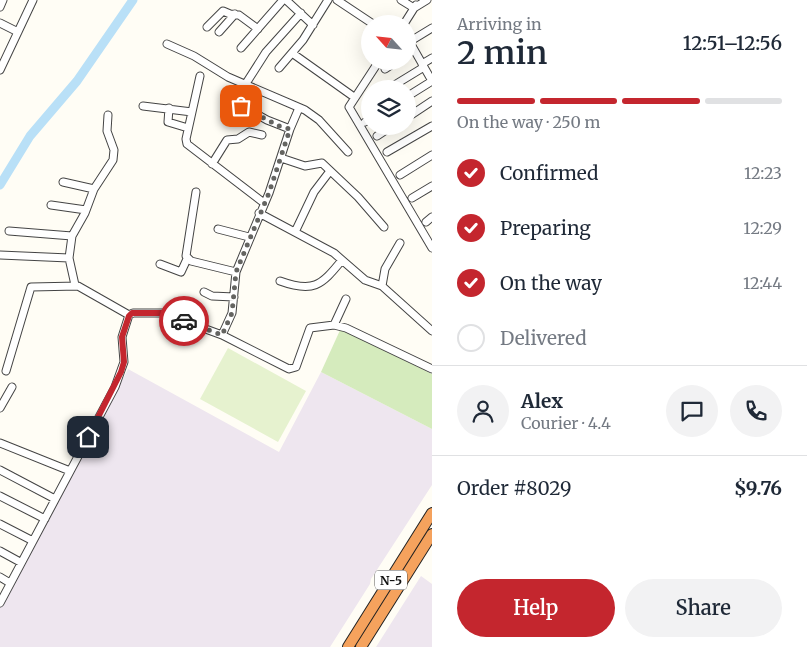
<!DOCTYPE html>
<meta charset="utf-8">
<style>
body{margin:0;font-family:Merriweather,serif;background:#f2f2f3;color:#1f2937;height:100vh;display:flex;flex-direction:column;font-size:19px;white-space:nowrap}
*{box-sizing:border-box;margin:0}
p{font-size:16px;color:#747a83}
.icon{flex:none;width:28px;height:28px;fill:none;stroke:currentColor;stroke-width:2;stroke-linecap:round;stroke-linejoin:round}
.map{position:relative;flex:1;overflow:hidden}
.sheet{display:flex;flex-direction:column;background:#fff;width:375px}
.sheet>*{flex:none}
.needle{width:32px;rotate:297deg}
.buttons{position:absolute;left:361px;top:15px;display:grid;gap:10px}
.buttons a{display:grid;place-items:center;width:55px;height:55px;border-radius:50%;background:#fff;box-shadow:0 5px 20px #0002;font-size:25px}
.pin{position:absolute;display:grid;place-items:center;width:42px;height:42px;color:#fff;margin:-21px;border-radius:10px;box-shadow:0 2px 8px #0006}
.courier{position:absolute;display:grid;place-items:center;width:50px;height:50px;margin:-25px;border:4px solid #c4262e;border-radius:50%;background:#fff;color:#222;box-shadow:0 1px 6px #0007}
.headline em{font-style:normal;font-weight:600}
.headline div{display:flex;flex-direction:column-reverse}
.headline{display:flex;align-items:center;justify-content:space-between;height:85px;padding:0 25px}
h1{font-size:32px;font-weight:600;line-height:38px}
.bar{display:grid;grid-template-columns:repeat(4,1fr);gap:8px 5px;align-content:center;height:60px;padding:0 25px}
.bar i{height:6px;border-radius:4px;background:#e0e1e3}
.bar .selected{background:#c4262e}
.bar p{grid-column:span 4}
.line{display:flex;align-items:center;gap:12px;padding:0 25px;border-top:1px solid #e0e1e3}
.line div{flex:1}
.round{display:grid;place-items:center;flex:none;width:52px;height:52px;border-radius:26px;background:#f2f2f3}
ol{padding:0 25px;list-style:none}
li{display:flex;align-items:center;gap:15px;height:55px}
li p{margin-inline-start:auto}
li .icon{padding:5px;border-radius:50%;background:#c4262e;color:#fff;stroke-width:4}
li:last-child{color:#747a83}
li i{width:28px;height:28px;border:2px solid #e0e1e3;border-radius:50%}
.button{display:flex;gap:10px;margin-top:auto;padding:10px 25px}
.button a{flex:1;height:58px;border-radius:30px;background:#c4262e;color:#fff;font-size:20px;font-weight:600;line-height:58px;text-align:center}
.button a+a{background:#f2f2f3;color:#1f2937}
main{display:flex;flex:1;min-height:0}
.map>svg:first-child{display:block}
.industrial{fill:#eee6ef}
.green{fill:#d5ebbd}
.pitch{fill:#e6f2cf}
.lines{fill:none;stroke-linecap:round;stroke-linejoin:round}
.river{stroke:#b9e0f7;stroke-width:9}
.minor-casing{stroke:#444;stroke-width:9}
.highway-casing{stroke:#222;stroke-width:12}
.minor{stroke:#fff;stroke-width:7}
.highway{stroke:#f5a25d;stroke-width:10}
.done{stroke:#646461;stroke-width:5;stroke-dasharray:0 9}
.route{stroke:#c4262e;stroke-width:6}
.labels{text-anchor:middle;dominant-baseline:central;stroke-width:5;stroke-linejoin:round;paint-order:stroke}
.shield{fill:#fff;stroke:#585858;stroke-width:1}
.shield-label{font-size:12px;font-weight:bold;fill:#111}
</style>
<main>
<div class="map">
<svg width="432" height="647" viewBox="0 0 432 647">
<rect width="100%" height="100%" fill="#fffdf5"/>
<!-- industrial -->
<path class="industrial" d="M128 369 279 452 321 372 432 429V485L371 579 370 584 330 647H0V608Z
M421 576 432 584V647H376Z"/>
<!-- green -->
<path class="green" d="M341 328 432 374V429L321 372Z"/>
<!-- pitch -->
<path class="pitch" d="M228 348 306 391 278 442 200 399Z"/>
<g class="lines">
<!-- river -->
<path class="river" d="M0 185 30 136 77 81 133 0"/>
<defs>
<path id="minor" d="M286 0 313 25
M337 0 373 24
M401 0 414 8 427 0
M0 7 3 0
M0 23 18 32
M404 24 416 5
M207 27 223 11 230 14 239 15 258 29
M219 32 235 14
M408 39 432 81
M409 42 432 28
M167 44 194 56 228 77 305 110 319 120 348 152
M241 48 283 0
M292 53 354 97
M379 61 349 107 432 248
M422 64 432 58
M279 68 303 40 328 0
M385 69 397 61
M0 70 33 0
M200 76 186 139 187 144 264 203
M245 85 266 52 301 13
M388 89 424 67
M408 96 432 81
M228 98 267 120 290 129
M367 102 370 100
M143 106 192 112
M169 108 168 122 188 128
M408 117 432 101
M365 122 370 119
M377 136 392 126
M387 152 432 126
M281 158 305 166 322 163 358 197 384 227
M212 164 227 140 238 139 249 132 262 135
M400 175 432 155
M63 182 94 189
M196 192 186 256 191 261 236 272
M412 198 432 186
M51 205 86 210
M259 213 334 253 365 280 382 286 432 331
M426 222 432 217
M218 229 249 237
M9 231 72 236
M295 232 314 192 330 171
M0 255 69 258
M160 264 181 272 187 259
M280 281C313 293 321 286 342 260
M75 285 69 258 72 236 85 213 94 189 113 160 114 150 107 131 108 115
M382 286 385 269 400 243
M204 292 212 296 234 297
M334 325 346 299
M222 335 232 313 236 272 269 193 290 129 299 108
M6 371 31 287 78 286 129 315
M0 408 12 387
M0 443 70 471
M0 470 55 499
M0 496 45 519
M0 524 33 541
M0 551 20 562
M0 577 10 583
M0 603 115 387 124 362 122 337 129 315 133 313H162L222 335 289 369 296 367 310 328 334 325 346 328 432 369"/>
<path id="highway" d="M348 647 432 513
M361 647 432 534"/>
</defs>
<!-- minor casing -->
<use href="#minor" class="minor-casing"/>
<!-- highway casing -->
<use href="#highway" class="highway-casing"/>
<!-- minor -->
<use href="#minor" class="minor"/>
<!-- highway -->
<use href="#highway" class="highway"/>
</g>
<g class="lines">
<!-- done -->
<path class="done" d="M184 321 222 335 232 313 236 272 269 193 290 129 281 127 241 106"/>
<!-- route -->
<path class="route" d="M88 437 121 372 124 362 122 337 129 316 132 313H162L184 321"/>
</g>
<g class="labels">
<!-- shield labels -->
<rect class="shield" x="375" y="570.5" width="32" height="19" rx="4"/>
<g class="shield-label">
<text x="391" y="580">N-5</text>
</g>
</g>
</svg>
<div class="buttons">
<a><svg class="needle" viewBox="-14 -14 28 28"><path d="M0-13l5 13h-10z" fill="#e53935"/><path d="M0 13l5-13h-10z" fill="#747a83"/></svg></a>
<a><svg class="icon" aria-label="layers" viewBox="0 0 24 24"><path d="M12 4l9 5-9 5-9-5zM3 14l9 5 9-5"/></svg></a>
</div>
<div class="pin" style="left:241px;top:106px;background:#ea580c"><svg class="icon" aria-label="bag" viewBox="0 0 24 24"><path d="M5 8h14l-1 12H6zM9 8a3 3 0 0 1 6 0"/></svg></div>
<div class="pin" style="left:88px;top:437px;background:#1f2937"><svg class="icon" aria-label="home" viewBox="0 0 24 24"><path d="M3 11l9-7 9 7M6 9v11h12V9"/></svg></div>
<div class="courier" style="left:184px;top:321px"><svg class="icon" aria-label="car" viewBox="0 0 24 24"><path d="M5 17H2v-5l4-1 3-4h7l3 4 3 1v5h-3M9 17h6M6 11h13"/><circle cx="7" cy="17" r="2"/><circle cx="17" cy="17" r="2"/></svg></div>
</div>
<section class="sheet">
<div class="headline"><div><h1>2 min</h1><p>Arriving in</p></div><em>12:51–12:56</em></div>
<div class="bar"><i class="selected"></i><i class="selected"></i><i class="selected"></i><i></i><p>On the way · 250 m</p></div>
<ol>
<li><svg class="icon" aria-label="check" viewBox="0 0 24 24"><path d="M5 12l5 5 9-10"/></svg>Confirmed<p>12:23</p></li>
<li><svg class="icon" aria-label="check" viewBox="0 0 24 24"><path d="M5 12l5 5 9-10"/></svg>Preparing<p>12:29</p></li>
<li><svg class="icon" aria-label="check" viewBox="0 0 24 24"><path d="M5 12l5 5 9-10"/></svg>On the way<p>12:44</p></li>
<li><i></i>Delivered</li>
</ol>
<div class="line" style="height:90px"><a class="round"><svg class="icon" aria-label="person" viewBox="0 0 24 24"><circle cx="12" cy="8" r="4"/><path d="M4 21q1-7 8-7t8 7"/></svg></a><div><b>Alex</b><p>Courier · 4.4</p></div><a class="round"><svg class="icon" aria-label="chat" viewBox="0 0 24 24"><path d="M4 5h16v11H9l-5 4z"/></svg></a><a class="round"><svg class="icon" aria-label="phone" viewBox="0 0 24 24"><path d="M5 4h4l2 5-3 2q2 4 5 5l2-3 5 2v4C11 20 4 13 5 4z"/></svg></a></div>
<div class="line" style="height:65px"><div>Order #8029</div><b>$9.76</b></div>
<div class="button"><a>Help</a><a>Share</a></div>
</section>
</main>
